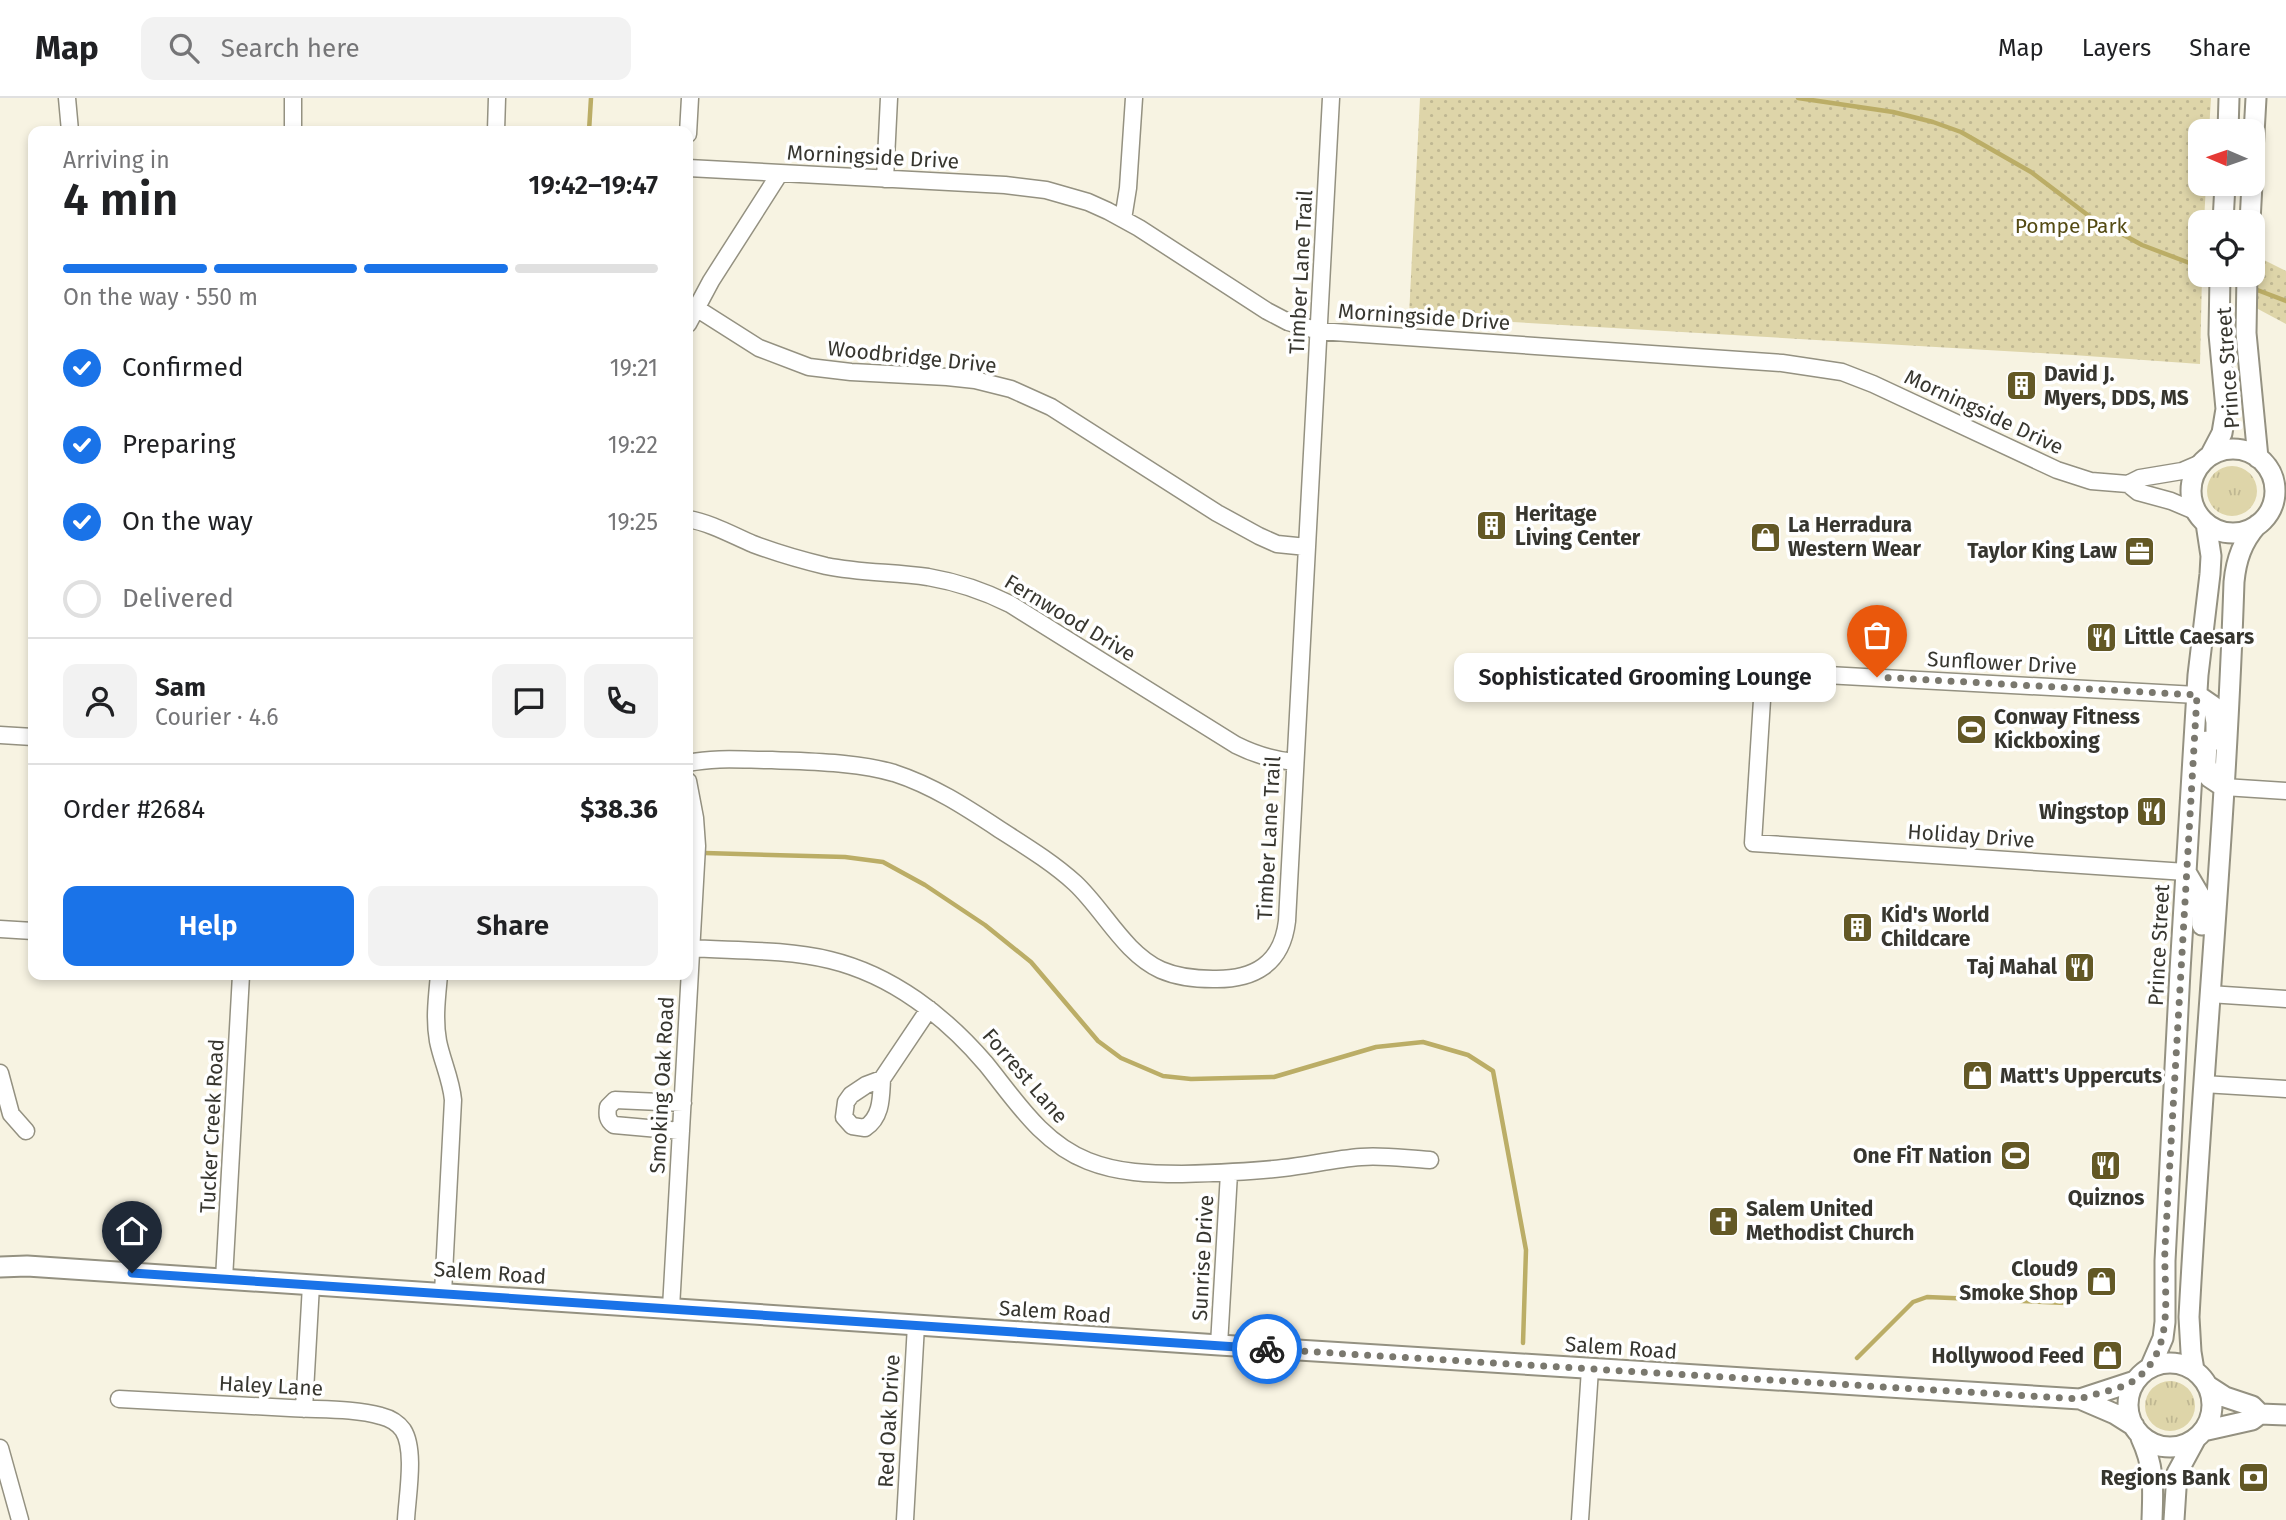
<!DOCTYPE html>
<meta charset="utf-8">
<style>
body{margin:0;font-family:"Fira Sans",sans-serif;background:#f2f2f2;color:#202124;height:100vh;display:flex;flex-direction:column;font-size:26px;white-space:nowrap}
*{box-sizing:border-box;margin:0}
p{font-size:23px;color:#757577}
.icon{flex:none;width:38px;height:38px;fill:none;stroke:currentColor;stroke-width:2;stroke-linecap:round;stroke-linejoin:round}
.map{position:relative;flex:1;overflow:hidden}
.side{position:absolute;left:28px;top:28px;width:665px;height:854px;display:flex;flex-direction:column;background:#fff;border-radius:14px;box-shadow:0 4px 10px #0003}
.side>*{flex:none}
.needle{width:46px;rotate:272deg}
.fabs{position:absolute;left:2188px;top:21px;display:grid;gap:14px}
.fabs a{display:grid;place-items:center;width:77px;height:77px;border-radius:14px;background:#fff;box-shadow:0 4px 10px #0003;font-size:35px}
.pin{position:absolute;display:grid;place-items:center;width:60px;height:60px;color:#fff;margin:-72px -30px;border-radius:50% 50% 50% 0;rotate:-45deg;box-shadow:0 0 7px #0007}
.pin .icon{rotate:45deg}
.courier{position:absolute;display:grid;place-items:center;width:70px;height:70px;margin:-35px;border:5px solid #1a73e8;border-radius:50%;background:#fff;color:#222;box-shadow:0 2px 9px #0007}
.bubble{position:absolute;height:49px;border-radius:14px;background:#fff;box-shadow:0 4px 10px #0003;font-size:23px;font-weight:600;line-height:49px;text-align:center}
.summary em{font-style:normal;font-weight:600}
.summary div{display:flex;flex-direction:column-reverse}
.summary{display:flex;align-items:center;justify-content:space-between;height:119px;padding:0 35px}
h1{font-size:46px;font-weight:600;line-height:52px}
.bar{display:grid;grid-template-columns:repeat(4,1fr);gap:10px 7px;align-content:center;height:84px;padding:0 35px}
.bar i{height:9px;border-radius:5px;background:#e0e0e0}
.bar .active{background:#1a73e8}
.bar p{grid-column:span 4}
.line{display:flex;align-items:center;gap:18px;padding:0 35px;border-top:2px solid #e0e0e0}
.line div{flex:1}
.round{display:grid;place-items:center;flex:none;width:74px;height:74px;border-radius:14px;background:#f2f2f2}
ol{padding:0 35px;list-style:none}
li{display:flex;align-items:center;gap:21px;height:77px}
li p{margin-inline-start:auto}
li .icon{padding:7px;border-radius:50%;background:#1a73e8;color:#fff;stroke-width:4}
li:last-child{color:#757577}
li i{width:38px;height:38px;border:4px solid #e0e0e0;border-radius:50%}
.action{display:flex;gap:14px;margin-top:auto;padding:14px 35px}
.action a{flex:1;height:80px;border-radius:14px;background:#1a73e8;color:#fff;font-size:28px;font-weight:600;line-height:80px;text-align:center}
.action a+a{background:#f2f2f2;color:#202124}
header{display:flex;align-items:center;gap:42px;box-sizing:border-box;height:98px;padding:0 35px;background:#fff;border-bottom:2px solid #e0e0e0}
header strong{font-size:33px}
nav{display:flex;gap:38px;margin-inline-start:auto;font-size:24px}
.search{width:490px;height:63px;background:#f2f2f2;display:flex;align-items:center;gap:18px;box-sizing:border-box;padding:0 24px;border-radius:14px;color:#757577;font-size:26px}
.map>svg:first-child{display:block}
.grass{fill:url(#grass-tufts)}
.park{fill:url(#park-dots)}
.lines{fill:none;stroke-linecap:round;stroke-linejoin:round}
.stream{stroke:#bbad66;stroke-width:4.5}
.minor-casing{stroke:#949181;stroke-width:19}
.major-casing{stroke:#949181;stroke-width:23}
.minor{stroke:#fff;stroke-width:16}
.major{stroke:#fff;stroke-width:19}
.done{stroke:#7a786e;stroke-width:7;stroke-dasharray:0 12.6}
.route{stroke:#1a73e8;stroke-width:9}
.labels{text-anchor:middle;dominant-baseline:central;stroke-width:7;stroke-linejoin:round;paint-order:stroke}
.street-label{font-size:21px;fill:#37362f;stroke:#fff}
.park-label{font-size:21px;fill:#544a13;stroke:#fff}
.poi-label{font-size:21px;font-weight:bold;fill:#37362f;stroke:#fff;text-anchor:start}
</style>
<header>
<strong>Map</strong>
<div class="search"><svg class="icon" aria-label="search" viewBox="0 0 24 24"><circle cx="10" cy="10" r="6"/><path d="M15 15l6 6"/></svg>Search here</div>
<nav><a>Map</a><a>Layers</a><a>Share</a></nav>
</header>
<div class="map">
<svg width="2286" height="1422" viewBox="0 0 2286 1422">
<defs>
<pattern id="grass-tufts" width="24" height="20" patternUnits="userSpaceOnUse" patternTransform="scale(1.75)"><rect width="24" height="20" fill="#ded5a9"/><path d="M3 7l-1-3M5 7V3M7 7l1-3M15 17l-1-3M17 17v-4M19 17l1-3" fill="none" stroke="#bfb792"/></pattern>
<pattern id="park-dots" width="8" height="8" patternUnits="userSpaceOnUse" patternTransform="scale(1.75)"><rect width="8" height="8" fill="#ded5a9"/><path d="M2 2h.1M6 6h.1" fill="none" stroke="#bfb792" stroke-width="1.8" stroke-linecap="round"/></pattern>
</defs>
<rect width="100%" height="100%" fill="#f7f3e2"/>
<!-- grass -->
<path class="grass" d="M2207 393a25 25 0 1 1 50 0a25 25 0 1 1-50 0Z
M2145 1308a25 25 0 1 1 50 0a25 25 0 1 1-50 0Z"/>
<!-- park -->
<path class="park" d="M1420 0H2211L2209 33H2200V86H2206L2204 124H2200V177H2202L2200 266 2073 257 1409 218Z
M2252 156 2286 173V226L2245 204 2252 177Z"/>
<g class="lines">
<!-- stream -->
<path class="stream" d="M1798 0 1893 14 1933 24 1961 34 2031 74 2089 118 2142 147 2200 169
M589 33 591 0
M2252 190 2286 203
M705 755 845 759 883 764 925 787 985 827 1031 864 1098 943 1121 960 1163 978 1191 981 1274 979 1376 949 1423 944 1468 957 1493 973 1526 1152 1523 1245
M1857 1260 1913 1204 1927 1199 2066 1205"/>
<defs>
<path id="minor" d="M67 0 70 33
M293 33V0
M496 33 497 0
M688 36 690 0
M688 70 1005 87 1046 92 1088 104 1108 113 1139 130 1267 213 1288 224 1319 233 1782 265 1842 274 1873 286 2057 372 2091 383 2128 386 2138 394 2171 403 2197 414
M885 81 889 0
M1123 121 1128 90 1134 0
M696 210 759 250 809 269 851 274 947 279 975 282 1011 291 1051 309 1217 415 1259 438 1277 446 1307 449
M688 226 711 183 780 75
M2128 386 2140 380 2182 373 2203 364
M688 421C711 425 732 437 753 446 777 455 801 462 826 468 860 475 894 474 928 479 957 484 984 493 1010 506L1236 647C1256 657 1272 662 1294 664
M0 637 33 639
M688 665C716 659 744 662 772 662 812 664 856 664 894 675 934 688 967 710 1002 733 1027 749 1053 765 1075 785 1104 812 1124 855 1161 872 1177 879 1195 881 1213 881 1254 882 1282 866 1287 823L1331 0
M2224 689 2286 693
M2186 774 1753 745 1763 586 1765 578 1771 574 2197 597
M0 831 33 833
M688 850C735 853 784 851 830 862 892 877 945 918 986 966 1016 1003 1042 1045 1088 1063 1118 1075 1150 1076 1182 1076 1216 1075 1249 1074 1283 1070 1309 1067 1335 1061 1361 1059 1384 1057 1407 1061 1430 1062
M439 877C437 899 434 921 438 943 442 963 451 981 453 1002L443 1195
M2209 896 2286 901
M0 975 11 1016 26 1033
M882 981C881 999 882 1019 865 1030L852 1028 844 1019 846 1004 851 997 866 987 882 981 929 911
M2203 986 2286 991
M681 1033 614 1027C607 1022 607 1017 608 1009L615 1002 683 1005
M224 1181 241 877
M671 1210 697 748 695 720 688 683
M1219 1247 1229 1075
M119 1301C176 1304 233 1307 290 1310 319 1312 353 1310 381 1318 389 1320 398 1325 403 1332 416 1352 407 1399 406 1422
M304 1311 311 1187
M0 1350 20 1422
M905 1422 916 1227
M1580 1422 1590 1271"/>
<path id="major" d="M2228 33 2229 0
M2252 72 2256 0
M2223 124 2225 86
M2250 124 2252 86
M2247 177 2246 235 2258 360
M2191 393a42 42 0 1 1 84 0a42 42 0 1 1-84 0Z
M2210 358 2222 335 2226 311 2219 236 2220 177
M2197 597 2213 608 2216 624V642
M2207 643 2206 665 2209 679 2224 689
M2186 774 2203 803 2202 827
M0 1169 27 1168 1219 1247 2080 1301 2135 1283
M2128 1307a42 42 0 1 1 84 0a42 42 0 1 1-84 0Z
M2150 1270 2163 1240 2165 1224V1163L2180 873 2198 577 2210 476 2211 458 2206 425
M2194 1272 2191 1254 2189 1219C2202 974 2226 729 2234 484 2236 462 2242 444 2257 427
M2208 1288 2225 1299 2252 1308 2260 1316
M2080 1301 2115 1316 2134 1328
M2203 1333 2252 1322 2260 1316 2286 1317
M2141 1340C2155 1370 2153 1390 2152 1422
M2174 1422 2177 1375 2196 1340"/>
</defs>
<!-- minor casing -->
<use href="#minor" class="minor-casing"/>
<!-- major casing -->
<use href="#major" class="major-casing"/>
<!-- minor -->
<use href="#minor" class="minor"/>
<!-- major -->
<use href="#major" class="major"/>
</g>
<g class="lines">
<!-- done -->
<path class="done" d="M1267 1251 2080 1301C2096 1295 2124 1291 2136 1281 2177 1250 2163 1193 2165 1149L2197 597 1877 579"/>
<!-- route -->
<path class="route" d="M132 1175 1267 1251"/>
</g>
<!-- icons -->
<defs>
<symbol id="building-square" viewBox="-11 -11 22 22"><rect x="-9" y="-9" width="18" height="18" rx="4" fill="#635825" stroke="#fff"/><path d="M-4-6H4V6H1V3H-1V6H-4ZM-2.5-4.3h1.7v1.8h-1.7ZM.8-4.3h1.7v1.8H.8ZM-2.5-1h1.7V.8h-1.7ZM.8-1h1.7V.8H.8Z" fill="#fff"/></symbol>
<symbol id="shop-square" viewBox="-11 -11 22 22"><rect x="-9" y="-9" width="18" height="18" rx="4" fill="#635825" stroke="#fff"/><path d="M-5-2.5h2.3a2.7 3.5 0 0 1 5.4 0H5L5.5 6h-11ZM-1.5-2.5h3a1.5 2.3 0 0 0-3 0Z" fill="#fff"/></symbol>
<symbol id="office-square" viewBox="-11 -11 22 22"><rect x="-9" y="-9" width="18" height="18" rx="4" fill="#635825" stroke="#fff"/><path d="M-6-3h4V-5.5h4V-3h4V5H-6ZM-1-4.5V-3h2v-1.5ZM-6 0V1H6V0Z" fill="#fff"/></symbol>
<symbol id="restaurant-square" viewBox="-11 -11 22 22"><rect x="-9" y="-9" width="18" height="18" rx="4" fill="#635825" stroke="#fff"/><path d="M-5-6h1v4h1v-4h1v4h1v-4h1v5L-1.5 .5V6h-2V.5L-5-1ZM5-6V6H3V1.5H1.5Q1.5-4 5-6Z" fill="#fff"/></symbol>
<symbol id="stadium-square" viewBox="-11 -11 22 22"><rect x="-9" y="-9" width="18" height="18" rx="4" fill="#635825" stroke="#fff"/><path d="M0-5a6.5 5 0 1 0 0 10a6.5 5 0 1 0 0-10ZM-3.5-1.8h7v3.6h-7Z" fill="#fff"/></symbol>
<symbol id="church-square" viewBox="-11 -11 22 22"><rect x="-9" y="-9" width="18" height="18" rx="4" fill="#635825" stroke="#fff"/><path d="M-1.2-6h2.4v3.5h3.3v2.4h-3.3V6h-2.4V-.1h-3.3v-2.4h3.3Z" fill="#fff"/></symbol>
<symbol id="bank-square" viewBox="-11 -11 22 22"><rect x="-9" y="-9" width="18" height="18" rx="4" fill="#635825" stroke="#fff"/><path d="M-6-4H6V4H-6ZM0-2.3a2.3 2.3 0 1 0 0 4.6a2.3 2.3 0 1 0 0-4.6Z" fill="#fff"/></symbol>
</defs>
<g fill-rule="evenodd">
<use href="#building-square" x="2004" y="270" width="35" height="35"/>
<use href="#building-square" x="1474" y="410" width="35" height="35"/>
<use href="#shop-square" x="1748" y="422" width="35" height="35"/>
<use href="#office-square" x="2122" y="436" width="35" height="35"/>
<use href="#restaurant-square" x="2084" y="522" width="35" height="35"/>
<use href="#stadium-square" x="1954" y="614" width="35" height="35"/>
<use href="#restaurant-square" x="2134" y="696" width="35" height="35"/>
<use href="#building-square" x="1840" y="812" width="35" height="35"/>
<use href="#restaurant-square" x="2062" y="852" width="35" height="35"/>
<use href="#shop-square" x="1960" y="960" width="35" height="35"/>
<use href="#stadium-square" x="1998" y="1040" width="35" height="35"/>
<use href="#restaurant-square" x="2088" y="1050" width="35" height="35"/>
<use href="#church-square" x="1706" y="1106" width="35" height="35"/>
<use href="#shop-square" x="2084" y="1166" width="35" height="35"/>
<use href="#shop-square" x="2090" y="1240" width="35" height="35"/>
<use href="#bank-square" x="2236" y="1362" width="35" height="35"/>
</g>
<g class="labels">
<!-- street labels -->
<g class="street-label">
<text transform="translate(873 59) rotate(3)">Morningside Drive</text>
<text transform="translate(1301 174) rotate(-87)">Timber Lane Trail</text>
<text transform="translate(1424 219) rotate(4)">Morningside Drive</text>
<text transform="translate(912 259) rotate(6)">Woodbridge Drive</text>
<text transform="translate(2228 270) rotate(-94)">Prince Street</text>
<text transform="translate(1984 314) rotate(25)">Morningside Drive</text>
<text transform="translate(1070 520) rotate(31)">Fernwood Drive</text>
<text transform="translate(2002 565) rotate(3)">Sunflower Drive</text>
<text transform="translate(1971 738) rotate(4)">Holiday Drive</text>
<text transform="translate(1269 740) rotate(-87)">Timber Lane Trail</text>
<text transform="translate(2159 847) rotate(-87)">Prince Street</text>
<text transform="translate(1025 978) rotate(49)">Forrest Lane</text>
<text transform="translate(662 987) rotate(-87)">Smoking Oak Road</text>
<text transform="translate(212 1028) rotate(-87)">Tucker Creek Road</text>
<text transform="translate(1203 1160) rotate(-87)">Sunrise Drive</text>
<text transform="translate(490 1175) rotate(4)">Salem Road</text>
<text transform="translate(1055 1214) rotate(4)">Salem Road</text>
<text transform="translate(1621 1250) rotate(4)">Salem Road</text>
<text transform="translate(271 1288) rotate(3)">Haley Lane</text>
<text transform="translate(889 1323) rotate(-87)">Red Oak Drive</text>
</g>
<!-- park labels -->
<g class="park-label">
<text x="2071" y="128">Pompe Park</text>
</g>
<!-- poi labels -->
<g class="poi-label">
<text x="2044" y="276">David J.<tspan x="2044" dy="24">Myers, DDS, MS</tspan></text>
<text x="1515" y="416">Heritage<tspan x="1515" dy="24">Living Center</tspan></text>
<text x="1788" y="427">La Herradura<tspan x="1788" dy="24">Western Wear</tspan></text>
<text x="2117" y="453" text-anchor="end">Taylor King Law</text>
<text x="2124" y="539">Little Caesars</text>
<text x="1994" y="619">Conway Fitness<tspan x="1994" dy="24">Kickboxing</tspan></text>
<text x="2129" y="714" text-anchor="end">Wingstop</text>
<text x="1881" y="817">Kid's World<tspan x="1881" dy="24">Childcare</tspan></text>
<text x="2057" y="869" text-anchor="end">Taj Mahal</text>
<text x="2000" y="978">Matt's Uppercuts</text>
<text x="1992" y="1058" text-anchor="end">One FiT Nation</text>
<text x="2106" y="1100" text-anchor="middle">Quiznos</text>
<text x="1746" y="1111">Salem United<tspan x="1746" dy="24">Methodist Church</tspan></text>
<text x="2078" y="1171" text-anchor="end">Cloud9<tspan x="2078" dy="24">Smoke Shop</tspan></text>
<text x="2084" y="1258" text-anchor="end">Hollywood Feed</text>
<text x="2230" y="1380" text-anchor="end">Regions Bank</text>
</g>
</g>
</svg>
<div class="fabs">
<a><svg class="needle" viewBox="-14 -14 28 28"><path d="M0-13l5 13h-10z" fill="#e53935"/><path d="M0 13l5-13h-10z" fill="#757577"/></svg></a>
<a><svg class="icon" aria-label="locate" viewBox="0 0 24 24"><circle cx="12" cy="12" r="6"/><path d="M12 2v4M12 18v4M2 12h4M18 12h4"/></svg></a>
</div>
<div class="pin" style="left:1877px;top:579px;background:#ea580c"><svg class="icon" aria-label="bag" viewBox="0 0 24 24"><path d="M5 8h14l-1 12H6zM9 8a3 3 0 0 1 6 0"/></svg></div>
<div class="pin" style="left:132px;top:1175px;background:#1f2937"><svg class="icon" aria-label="home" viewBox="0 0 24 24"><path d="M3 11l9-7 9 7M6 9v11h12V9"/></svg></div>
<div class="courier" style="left:1267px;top:1251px"><svg class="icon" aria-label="bike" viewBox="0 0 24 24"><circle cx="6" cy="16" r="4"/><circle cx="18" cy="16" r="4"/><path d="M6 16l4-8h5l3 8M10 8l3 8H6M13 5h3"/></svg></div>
<div class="bubble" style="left:1454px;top:555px;width:382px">Sophisticated Grooming Lounge</div>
<section class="side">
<div class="summary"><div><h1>4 min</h1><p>Arriving in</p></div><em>19:42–19:47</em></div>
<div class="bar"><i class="active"></i><i class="active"></i><i class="active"></i><i></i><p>On the way · 550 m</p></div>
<ol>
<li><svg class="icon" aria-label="check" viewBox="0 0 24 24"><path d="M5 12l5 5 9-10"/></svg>Confirmed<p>19:21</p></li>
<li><svg class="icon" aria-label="check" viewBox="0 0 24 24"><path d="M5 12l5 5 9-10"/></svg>Preparing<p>19:22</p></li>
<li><svg class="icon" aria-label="check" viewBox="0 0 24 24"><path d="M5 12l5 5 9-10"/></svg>On the way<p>19:25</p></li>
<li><i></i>Delivered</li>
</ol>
<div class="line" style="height:126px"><a class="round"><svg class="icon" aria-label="person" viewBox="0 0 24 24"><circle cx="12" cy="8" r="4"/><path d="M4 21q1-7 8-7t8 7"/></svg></a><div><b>Sam</b><p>Courier · 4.6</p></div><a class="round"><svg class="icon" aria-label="chat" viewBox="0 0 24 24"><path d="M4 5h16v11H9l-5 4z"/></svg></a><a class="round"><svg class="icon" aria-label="phone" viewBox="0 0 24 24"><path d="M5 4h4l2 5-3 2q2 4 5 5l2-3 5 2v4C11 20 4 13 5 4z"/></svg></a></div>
<div class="line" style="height:91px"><div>Order #2684</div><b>$38.36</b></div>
<div class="action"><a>Help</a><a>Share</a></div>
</section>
</div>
